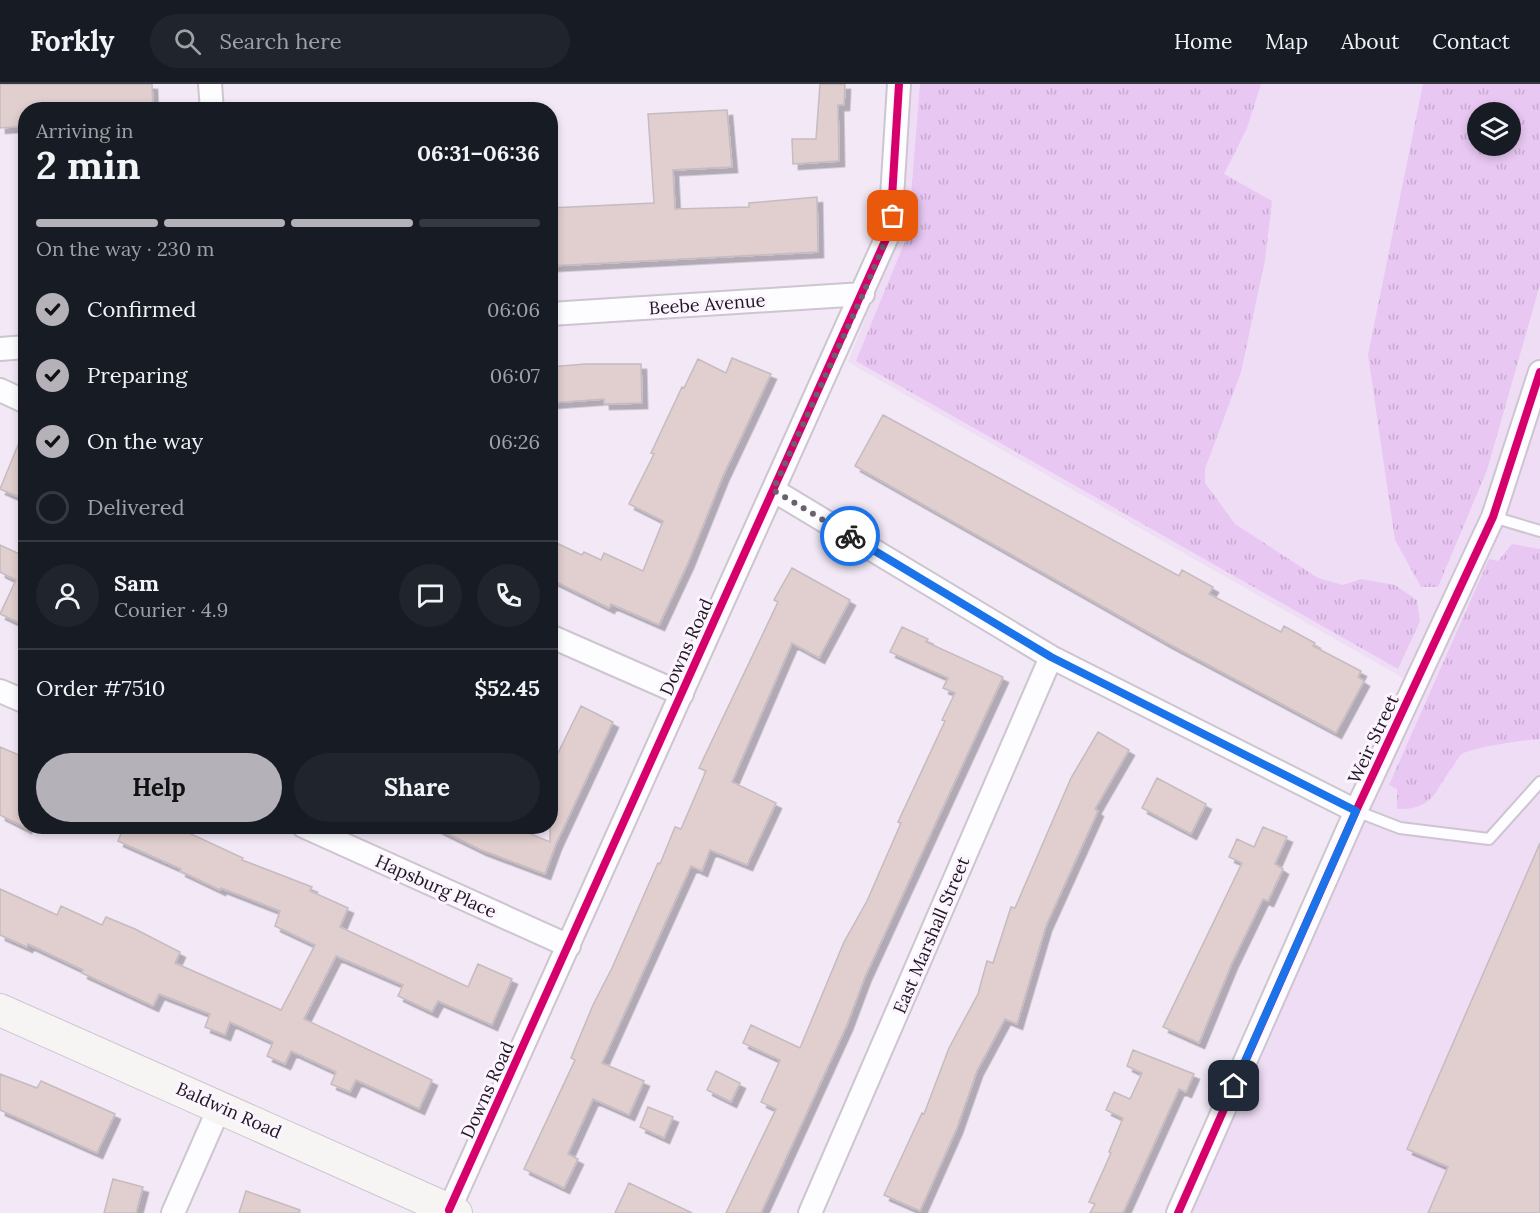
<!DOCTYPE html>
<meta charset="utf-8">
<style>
body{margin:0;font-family:Lora,serif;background:#20242c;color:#f1f3f6;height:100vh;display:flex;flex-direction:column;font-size:22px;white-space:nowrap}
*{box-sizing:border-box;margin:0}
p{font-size:20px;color:#9ea1a6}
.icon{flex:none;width:33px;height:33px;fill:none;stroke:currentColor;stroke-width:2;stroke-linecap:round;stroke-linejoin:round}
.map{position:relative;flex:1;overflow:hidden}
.drawer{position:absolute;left:18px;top:18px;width:540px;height:732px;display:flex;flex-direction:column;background:#171b24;border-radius:24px;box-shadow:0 3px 9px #0003}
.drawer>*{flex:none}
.controls{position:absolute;left:1467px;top:18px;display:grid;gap:12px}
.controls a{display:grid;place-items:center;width:54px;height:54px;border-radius:50%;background:#171b24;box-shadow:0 3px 9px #0003;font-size:30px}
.pin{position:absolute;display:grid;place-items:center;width:51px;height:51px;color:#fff;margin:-26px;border-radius:12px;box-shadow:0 3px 9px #0006}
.courier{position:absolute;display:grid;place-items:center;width:60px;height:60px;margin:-30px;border:4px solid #1a73e8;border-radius:50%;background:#fff;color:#222;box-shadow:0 2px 8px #0007}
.overview em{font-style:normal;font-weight:700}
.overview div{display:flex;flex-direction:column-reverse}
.overview{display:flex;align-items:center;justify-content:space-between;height:102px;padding:0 18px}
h1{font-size:39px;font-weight:700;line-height:45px}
.bar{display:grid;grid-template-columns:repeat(4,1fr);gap:9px 6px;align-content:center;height:72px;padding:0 18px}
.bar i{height:8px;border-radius:4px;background:#363941}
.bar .active{background:#b4b1b8}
.bar p{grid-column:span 4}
.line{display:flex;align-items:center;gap:15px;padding:0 18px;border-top:2px solid #363941}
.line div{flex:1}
.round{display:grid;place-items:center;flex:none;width:63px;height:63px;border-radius:32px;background:#20242c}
ol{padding:0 18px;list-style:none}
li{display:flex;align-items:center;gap:18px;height:66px}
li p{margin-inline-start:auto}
li .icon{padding:6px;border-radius:50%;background:#b4b1b8;color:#111;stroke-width:4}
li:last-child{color:#9ea1a6}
li i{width:33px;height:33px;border:3px solid #363941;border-radius:50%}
.primary-button{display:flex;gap:12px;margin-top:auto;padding:12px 18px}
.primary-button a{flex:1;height:69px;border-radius:36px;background:#b4b1b8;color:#111;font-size:24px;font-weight:700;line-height:69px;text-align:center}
.primary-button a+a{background:#20242c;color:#f1f3f6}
header{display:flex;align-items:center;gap:36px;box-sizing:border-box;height:84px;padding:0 30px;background:#171b24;border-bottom:2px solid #363941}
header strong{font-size:28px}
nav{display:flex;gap:33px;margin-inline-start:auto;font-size:21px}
.search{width:420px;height:54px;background:#20242c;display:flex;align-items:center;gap:15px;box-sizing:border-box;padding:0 21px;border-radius:33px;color:#9ea1a6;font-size:22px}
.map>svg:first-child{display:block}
.built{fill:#efddf5;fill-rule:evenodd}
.grass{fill:url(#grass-tufts);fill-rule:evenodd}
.building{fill:#e1cece;stroke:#c5bbc0;stroke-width:1.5;filter:url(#shadow)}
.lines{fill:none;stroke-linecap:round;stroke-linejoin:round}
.service-casing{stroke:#cdc5d0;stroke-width:14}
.minor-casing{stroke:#cdc5d0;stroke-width:26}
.secondary-casing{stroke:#cdc5d0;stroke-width:34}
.service{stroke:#fdfcfe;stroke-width:10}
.minor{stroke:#fdfcfe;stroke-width:22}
.secondary{stroke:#f7f5f3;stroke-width:32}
.cycleway-casing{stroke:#fcf4ff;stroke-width:11}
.cycleway{stroke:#d6006c;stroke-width:8}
.done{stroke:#69616c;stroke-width:6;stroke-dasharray:0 10.8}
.route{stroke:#1a73e8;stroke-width:8}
.labels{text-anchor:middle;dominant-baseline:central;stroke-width:6;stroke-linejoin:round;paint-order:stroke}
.street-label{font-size:18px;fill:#1f1821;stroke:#fcf4ff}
</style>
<header>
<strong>Forkly</strong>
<div class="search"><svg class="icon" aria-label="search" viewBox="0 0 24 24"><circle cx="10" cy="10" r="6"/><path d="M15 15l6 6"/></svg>Search here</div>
<nav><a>Home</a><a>Map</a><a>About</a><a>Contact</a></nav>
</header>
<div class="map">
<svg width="1540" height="1129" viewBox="0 0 1540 1129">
<defs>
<pattern id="grass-tufts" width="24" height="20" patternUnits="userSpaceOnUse" patternTransform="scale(1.5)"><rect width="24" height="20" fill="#e8c7f2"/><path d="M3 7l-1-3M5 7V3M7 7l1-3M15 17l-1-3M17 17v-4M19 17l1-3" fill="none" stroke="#c7aacf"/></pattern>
<filter id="shadow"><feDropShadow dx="5.5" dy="5.5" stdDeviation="0" flood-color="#0004"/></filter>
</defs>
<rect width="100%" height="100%" fill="#f2e8f6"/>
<!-- built -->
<path class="built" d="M908 0H1540V1129H1170L1407 596 848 278 901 144ZM1478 28H1510V62H1478Z"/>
<!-- grass -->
<path class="grass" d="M920 0H1261L1247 44 1224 90 1272 117 1265 176 1241 288 1205 385V399L1235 440 1318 494 1343 501 1361 495 1395 501 1417 516 1420 537 1398 585 856 277 908 150Z
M1423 0H1540V201L1487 386 1438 503H1421L1395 456 1368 271ZM1478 28H1510V62H1478Z
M1512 460 1540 465V655C1523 656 1476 663 1462 670 1459 672 1456 678 1454 681 1434 706 1435 726 1397 725V705L1389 701 1489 475 1498 477Z"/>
<!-- building -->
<path class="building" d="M0 0H152L153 26H26V42L0 44Z
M820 0H845L844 21H838L839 77 793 80 792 55H816Z
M727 26 732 83 673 86 675 125 749 123V119L817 113 818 168 550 182V124L654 119 648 30Z
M732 274 771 290 723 392 688 479 659 541 611 520 609 524 550 495V456L582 471 584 468 601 476 604 469 643 487 663 437 629 420 654 370 651 369 682 303 684 304 698 275 726 289Z
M585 280H641L642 319 604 320V315L551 319 550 283Z
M883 331 1179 492 1182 486 1213 503 1209 510 1281 548 1284 542 1315 559 1313 562 1361 587 1358 593 1364 597 1336 649 1167 559 855 382Z
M25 344H26V416L0 405Z
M0 461 26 473V542L0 530 16 496 0 488Z
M792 484 850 516 819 574 792 559 732 698 776 719 747 781 710 766 702 787 691 782 602 979 644 997 629 1031 593 1015 568 1070 578 1075 564 1104 524 1085 575 976 571 974 593 921 612 884 658 779 660 780 675 743 681 745 706 687 699 684 778 518 774 516Z
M902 543 928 555 926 558 1003 593 865 893 847 941 761 1129H726L776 1025 761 1018 780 976 743 959 751 941 800 964 844 858 867 817 901 739 898 738 945 637 942 636 955 609 943 604 948 594 890 568Z
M581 622 613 638 556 760 545 790 481 766 432 742H511L550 758V668L557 671Z
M1098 648 1129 666 1095 725 1098 727 1046 842 1017 940 1005 935 977 987 957 1044 920 1127 884 1111 922 1029 924 1030 949 964 978 910 987 877 993 879 1011 823 1015 824 1071 694Z
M0 663 26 674V744L0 731Z
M1157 694 1206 720 1191 750 1142 724Z
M124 742H174L243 774 242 776 312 803 310 807 348 824 340 843 468 903 478 880 512 895 492 941 438 917 432 928 398 912 403 901 336 872 304 935 432 996 419 1025 356 996 350 1008 331 1000 336 988 291 967 285 980 267 972 273 958 230 938 225 951 205 943 210 930 159 910 153 922 82 889 83 886 28 860 27 863 0 851V805L57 831 61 822 102 841 106 833 135 845 180 868 175 879 281 926 315 861 275 842 280 827 221 804 220 806 180 787 181 785 118 757Z
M1263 743 1287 753 1275 780 1283 785 1268 817 1263 815 1232 879 1199 959 1163 943 1242 779 1229 773 1237 755 1254 763Z
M1540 759V1129H1428L1448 1083 1407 1065Z
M1133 966 1194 990 1186 1008 1179 1005 1123 1129H1090L1095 1120 1089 1118 1111 1069 1109 1068 1123 1034 1106 1026 1114 1008 1130 1015 1142 989 1127 982Z
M716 987 740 999 731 1018 707 1006Z
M0 990 37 1004 41 997 115 1030 97 1069 0 1026Z
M648 1023 673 1033 664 1054 640 1043Z
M113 1095 143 1103 136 1129H104Z
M629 1099 692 1129H615Z
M246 1107 300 1126 299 1129H239Z"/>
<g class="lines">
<defs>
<path id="service" d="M1493 433 1540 447
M1356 727 1400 744 1489 755 1540 698"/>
<path id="minor" d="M210 0 212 26
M550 230 863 210
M0 265 26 263
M0 306 26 318
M773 406 1051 573 1356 727
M550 552 682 610
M0 607 26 618
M303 742 569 862
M449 1126 890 146 899 0
M173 1129 220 1022
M810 1129 1051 573
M1178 1129 1356 727 1493 433 1540 288"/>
<path id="secondary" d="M0 926 456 1129"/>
</defs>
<!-- service casing -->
<use href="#service" class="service-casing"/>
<!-- minor casing -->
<use href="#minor" class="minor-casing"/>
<!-- secondary casing -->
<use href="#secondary" class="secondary-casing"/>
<!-- service -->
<use href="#service" class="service"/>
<!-- minor -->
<use href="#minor" class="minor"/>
<!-- secondary -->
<use href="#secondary" class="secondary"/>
<defs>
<path id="cycleway" d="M449 1126 890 146 899 0
M1178 1129 1356 727 1493 433 1540 288"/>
</defs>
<!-- cycleway casing -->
<use href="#cycleway" class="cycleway-casing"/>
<!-- cycleway -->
<use href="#cycleway" class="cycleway"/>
</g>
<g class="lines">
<!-- done -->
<path class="done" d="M850 452 773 406 863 210 890 146 893 132"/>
<!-- route -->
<path class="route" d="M850 452 1051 573 1356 727 1234 1002"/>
</g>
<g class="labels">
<!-- street labels -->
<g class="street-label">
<text transform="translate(707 220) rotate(-4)">Beebe Avenue</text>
<text transform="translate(686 563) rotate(-66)">Downs Road</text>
<text transform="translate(1373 655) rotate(-65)">Weir Street</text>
<text transform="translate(436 802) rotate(24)">Hapsburg Place</text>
<text transform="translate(931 851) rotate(-67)">East Marshall Street</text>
<text transform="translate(487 1006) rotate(-66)">Downs Road</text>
<text transform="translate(229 1026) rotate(24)">Baldwin Road</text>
</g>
</g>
</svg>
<div class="controls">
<a><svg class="icon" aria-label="layers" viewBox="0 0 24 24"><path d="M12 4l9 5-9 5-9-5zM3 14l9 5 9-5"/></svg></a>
</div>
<div class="pin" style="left:893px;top:132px;background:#ea580c"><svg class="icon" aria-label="bag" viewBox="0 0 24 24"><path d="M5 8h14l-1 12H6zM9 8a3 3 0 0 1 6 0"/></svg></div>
<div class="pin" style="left:1234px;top:1002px;background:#1f2937"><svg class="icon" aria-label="home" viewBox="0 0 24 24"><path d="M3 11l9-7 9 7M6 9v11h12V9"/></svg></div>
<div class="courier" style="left:850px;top:452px"><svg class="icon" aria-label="bike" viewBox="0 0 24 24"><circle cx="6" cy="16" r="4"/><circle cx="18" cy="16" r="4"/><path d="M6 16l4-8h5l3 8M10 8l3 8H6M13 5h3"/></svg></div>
<section class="drawer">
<div class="overview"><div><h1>2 min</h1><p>Arriving in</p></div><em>06:31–06:36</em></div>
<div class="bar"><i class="active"></i><i class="active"></i><i class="active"></i><i></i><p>On the way · 230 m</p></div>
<ol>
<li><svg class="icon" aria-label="check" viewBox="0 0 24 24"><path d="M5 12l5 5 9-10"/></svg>Confirmed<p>06:06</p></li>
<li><svg class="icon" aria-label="check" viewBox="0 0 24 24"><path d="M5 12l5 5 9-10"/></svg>Preparing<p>06:07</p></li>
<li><svg class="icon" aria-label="check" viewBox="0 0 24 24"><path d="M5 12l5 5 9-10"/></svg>On the way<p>06:26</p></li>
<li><i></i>Delivered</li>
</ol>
<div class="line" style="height:108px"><a class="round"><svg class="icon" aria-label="person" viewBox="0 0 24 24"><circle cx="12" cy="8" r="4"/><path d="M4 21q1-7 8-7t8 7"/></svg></a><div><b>Sam</b><p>Courier · 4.9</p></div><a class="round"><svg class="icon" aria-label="chat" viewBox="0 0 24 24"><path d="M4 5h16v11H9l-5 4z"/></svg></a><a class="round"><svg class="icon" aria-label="phone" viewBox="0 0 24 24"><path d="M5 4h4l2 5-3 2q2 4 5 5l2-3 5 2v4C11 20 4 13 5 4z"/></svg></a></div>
<div class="line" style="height:78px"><div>Order #7510</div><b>$52.45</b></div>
<div class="primary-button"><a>Help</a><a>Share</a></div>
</section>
</div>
